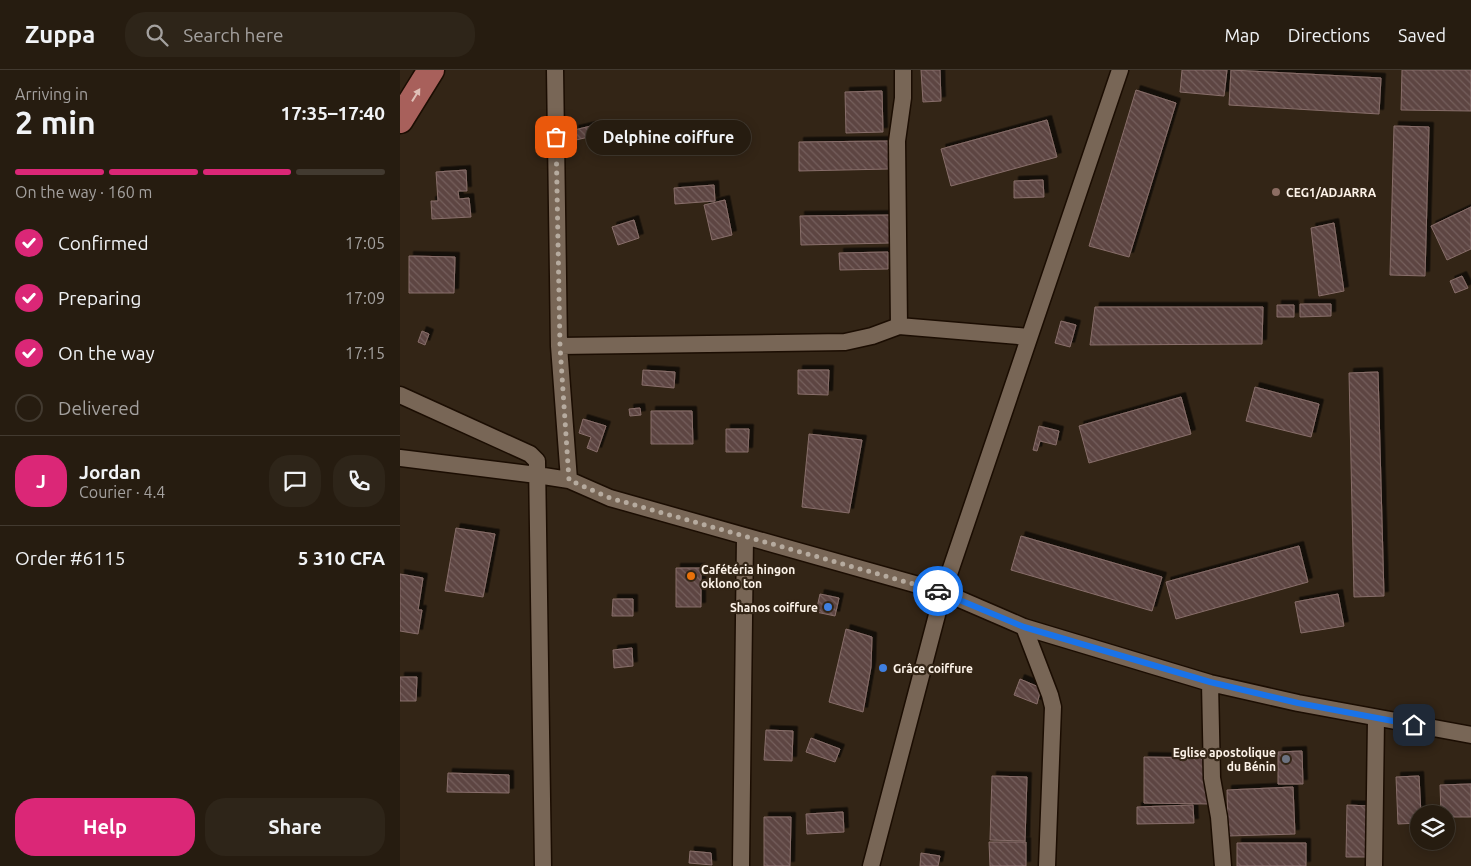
<!DOCTYPE html>
<meta charset="utf-8">
<style>
body{margin:0;font-family:Ubuntu,sans-serif;background:#2e2519;color:#f1f3f6;height:100vh;display:flex;flex-direction:column;font-size:19px;white-space:nowrap}
*{box-sizing:border-box;margin:0}
p{font-size:16px;color:#a4a19f}
.icon{flex:none;width:28px;height:28px;fill:none;stroke:currentColor;stroke-width:2;stroke-linecap:round;stroke-linejoin:round}
.map{position:relative;flex:1;overflow:hidden}
.details{display:flex;flex-direction:column;background:#261c10;width:400px}
.details>*{flex:none}
.fabs{position:absolute;left:1010px;top:735px;display:grid;gap:10px}
.fabs a{display:grid;place-items:center;width:45px;height:45px;border-radius:50%;background:#261c10;box-shadow:0 2px 12px #0003,0 0 0 1px #423a30;font-size:25px}
.pin{position:absolute;display:grid;place-items:center;width:42px;height:42px;color:#fff;margin:-21px;border-radius:10px;box-shadow:0 2px 8px #0006}
.courier{position:absolute;display:grid;place-items:center;width:50px;height:50px;margin:-25px;border:4px solid #1a73e8;border-radius:50%;background:#fff;color:#222;box-shadow:0 1px 6px #0007}
.bubble{position:absolute;height:35px;border-radius:18px;background:#261c10;box-shadow:0 2px 12px #0003,0 0 0 1px #423a30;font-size:16px;font-weight:600;line-height:35px;text-align:center}
.head em{font-style:normal;font-weight:600}
.head div{display:flex;flex-direction:column-reverse}
.head{display:flex;align-items:center;justify-content:space-between;height:85px;padding:0 15px}
h1{font-size:32px;font-weight:600;line-height:38px}
.bar{display:grid;grid-template-columns:repeat(4,1fr);gap:8px 5px;align-content:center;height:60px;padding:0 15px}
.bar i{height:6px;border-radius:4px;background:#423a30}
.bar .selected{background:#db2777}
.bar p{grid-column:span 4}
.line{display:flex;align-items:center;gap:12px;padding:0 15px;border-top:1px solid #423a30}
.line div{flex:1}
.round{display:grid;place-items:center;flex:none;width:52px;height:52px;border-radius:20px;background:#2e2519}
ol{padding:0 15px;list-style:none}
li{display:flex;align-items:center;gap:15px;height:55px}
li p{margin-inline-start:auto}
li .icon{padding:5px;border-radius:50%;background:#db2777;color:#fff;stroke-width:4}
li:last-child{color:#a4a19f}
li i{width:28px;height:28px;border:2px solid #423a30;border-radius:50%}
.primary-button{display:flex;gap:10px;margin-top:auto;padding:10px 15px}
.primary-button a{flex:1;height:58px;border-radius:20px;background:#db2777;color:#fff;font-size:20px;font-weight:600;line-height:58px;text-align:center}
.primary-button a+a{background:#2e2519;color:#f1f3f6}
header{display:flex;align-items:center;gap:30px;box-sizing:border-box;height:70px;padding:0 25px;background:#261c10;border-bottom:1px solid #423a30}
header strong{font-size:24px}
nav{display:flex;gap:28px;margin-inline-start:auto;font-size:18px}
.search{width:350px;height:45px;background:#2e2519;display:flex;align-items:center;gap:12px;box-sizing:border-box;padding:0 18px;border-radius:20px;color:#a4a19f;font-size:19px}
main{display:flex;flex:1;min-height:0}
.map>svg:first-child{display:block}
.building{fill:url(#building-back-hatch);stroke:#886e6a;filter:url(#shadow)}
.lines{fill:none;stroke-linecap:round;stroke-linejoin:round}
.minor-casing{stroke:#1b0d02;stroke-width:19}
.primary-casing{stroke:#1b0d02;stroke-width:29}
.minor{stroke:#786656;stroke-width:16}
.primary{stroke:#a8605b;stroke-width:26}
.oneway{fill:#dfc0b7}
.done{stroke:#b6ab9f;stroke-width:5;stroke-dasharray:0 9}
.route{stroke:#1a73e8;stroke-width:6}
.education-dot{fill:#8d6e63;stroke:#332516;stroke-width:2}
.food-dot{fill:#e8710a;stroke:#332516;stroke-width:2}
.shop-dot{fill:#3f7fe0;stroke:#332516;stroke-width:2}
.worship-dot{fill:#6b7280;stroke:#332516;stroke-width:2}
.labels{text-anchor:middle;dominant-baseline:central;stroke-width:4.5;stroke-linejoin:round;paint-order:stroke}
.poi-label{font-size:12px;font-weight:bold;fill:#fdf3e9;stroke:#332516;text-anchor:start}
</style>
<header>
<strong>Zuppa</strong>
<div class="search"><svg class="icon" aria-label="search" viewBox="0 0 24 24"><circle cx="10" cy="10" r="6"/><path d="M15 15l6 6"/></svg>Search here</div>
<nav><a>Map</a><a>Directions</a><a>Saved</a></nav>
</header>
<main>
<section class="details">
<div class="head"><div><h1>2 min</h1><p>Arriving in</p></div><em>17:35–17:40</em></div>
<div class="bar"><i class="selected"></i><i class="selected"></i><i class="selected"></i><i></i><p>On the way · 160 m</p></div>
<ol>
<li><svg class="icon" aria-label="check" viewBox="0 0 24 24"><path d="M5 12l5 5 9-10"/></svg>Confirmed<p>17:05</p></li>
<li><svg class="icon" aria-label="check" viewBox="0 0 24 24"><path d="M5 12l5 5 9-10"/></svg>Preparing<p>17:09</p></li>
<li><svg class="icon" aria-label="check" viewBox="0 0 24 24"><path d="M5 12l5 5 9-10"/></svg>On the way<p>17:15</p></li>
<li><i></i>Delivered</li>
</ol>
<div class="line" style="height:90px"><b class="round" style="background:#db2777;color:#fff">J</b><div><b>Jordan</b><p>Courier · 4.4</p></div><a class="round"><svg class="icon" aria-label="chat" viewBox="0 0 24 24"><path d="M4 5h16v11H9l-5 4z"/></svg></a><a class="round"><svg class="icon" aria-label="phone" viewBox="0 0 24 24"><path d="M5 4h4l2 5-3 2q2 4 5 5l2-3 5 2v4C11 20 4 13 5 4z"/></svg></a></div>
<div class="line" style="height:65px"><div>Order #6115</div><b>5 310 CFA</b></div>
<div class="primary-button"><a>Help</a><a>Share</a></div>
</section>
<div class="map">
<svg width="1071" height="796" viewBox="0 0 1071 796">
<defs>
<pattern id="building-back-hatch" width="6" height="6" patternUnits="userSpaceOnUse" patternTransform="scale(1.25)"><rect width="6" height="6" fill="#5d4542"/><path d="M-1 5l2 2M0 0l6 6M5-1l2 2" fill="none" stroke="#75605d"/></pattern>
<filter id="shadow"><feDropShadow dx="4.5" dy="-4.5" stdDeviation="0" flood-color="#0009"/></filter>
</defs>
<rect width="100%" height="100%" fill="#332516"/>
<!-- building -->
<path class="building" d="M521 0H540L541 31 523 32Z
M782 0H827L824 26 780 22Z
M831 0 981 8 979 44 829 35Z
M1002 0H1071V41L1001 40Z
M736 20 776 33 729 187 689 176Z
M482 21 483 62 446 63 445 22Z
M647 50 657 87 551 116 541 79Z
M191 56 193 66 176 70 174 60Z
M994 56 1029 57 1025 206 990 205Z
M488 71 489 99 399 101V72Z
M66 100 67 121H58L59 129 69 128 71 147 32 149 31 131H38L36 102Z
M643 110 644 127 614 128V111Z
M314 115 315 131 275 134 274 118Z
M325 130 332 165 312 170 304 135Z
M1071 137V179L1047 190 1031 156Z
M491 145V173L401 175 400 146Z
M234 150 239 168 218 175 212 157Z
M934 153 944 221 919 226 911 158Z
M488 182V199L440 200 439 183Z
M9 186 55 187 54 223H9Z
M1062 206 1068 218 1055 223 1050 211Z
M900 234H931V246L900 247Z
M877 235H894V247H877Z
M695 237H863L862 274 690 275Z
M661 251 676 255 670 277 655 273Z
M22 261 29 264 25 275 18 272Z
M243 300 275 302 274 318 242 315Z
M398 300H429L428 325 398 324Z
M978 302 984 526 954 527 949 303Z
M855 317 919 334 911 367 846 351Z
M781 327 791 364 689 393 679 356Z
M240 338 241 345 230 346 229 339Z
M251 341H292L293 374H251Z
M183 349 206 356 197 382 187 378 191 367 179 363Z
M639 356 659 361 656 375 640 371 637 381 633 380Z
M326 359H349L348 382H326Z
M409 364 462 370 449 443 402 437Z
M56 458 95 464 83 527 45 521Z
M621 466 762 507 752 541 611 500Z
M899 476 908 512 776 549 766 512Z
M276 498H301V537H276Z
M0 504 23 508 18 540H22L18 564 0 561Z
M420 524 439 528 435 546 416 542Z
M938 524 944 556 901 563 895 532Z
M213 529H233V546H212Z
M446 559 472 567 471 597 463 642 429 632Z
M232 578 233 596 214 598 213 580Z
M0 607H17L16 631H0Z
M620 609 641 618 637 634 614 625Z
M366 660 393 661 392 691 364 690Z
M411 668 440 679 435 692 406 682Z
M902 681 903 714H878V682Z
M744 687 810 688V734L744 733Z
M48 703 109 705V723L47 722Z
M592 706 627 707 625 771 590 770Z
M1019 706 1021 744H1019V753L998 754 996 707Z
M1071 714V747H1046V744H1041L1040 715Z
M893 717 895 764 828 766 827 720Z
M793 735 794 753 737 754V737Z
M947 735 970 736 968 787H946Z
M443 742 444 762 407 764 406 744Z
M364 747H391L390 796H364Z
M589 772H626V796H590Z
M837 773H906V796H837Z
M290 781 311 783 312 795 289 793Z
M521 783 540 786 538 796H520Z"/>
<g class="lines">
<defs>
<path id="minor" d="M155 0 159 276 169 410
M499 256 497 71 503 28V0
M159 276 445 272 472 266 499 256 629 267
M0 325 130 384 137 391 143 796
M0 388 137 405 169 410 210 428 543 522 624 557 810 613 898 633 1071 665
M624 557 650 625 653 637 647 796
M810 613 812 708 819 747 823 796
M341 796 345 467
M471 796 543 522 720 0
M974 796 976 649"/>
<path id="primary" d="M0 50 31 0"/>
</defs>
<!-- minor casing -->
<use href="#minor" class="minor-casing"/>
<!-- primary casing -->
<use href="#primary" class="primary-casing"/>
<!-- minor -->
<use href="#minor" class="minor"/>
<!-- primary -->
<use href="#primary" class="primary"/>
</g>
<!-- one-way arrows -->
<defs><path id="oneway-solid" d="M-6-.8H1V-3.2L6.5 0L1 3.2V.8H-6Z" transform="scale(1.25)"/></defs>
<use class="oneway" href="#oneway-solid" transform="translate(16 25) rotate(-58)"/>
<g class="lines">
<!-- done -->
<path class="done" d="M156 67 160 276 169 410 210 428 538 521"/>
<!-- route -->
<path class="route" d="M538 521 624 557 810 612 898 633 1014 655"/>
</g>
<!-- markers -->
<circle class="education-dot" cx="876" cy="122" r="5"/>
<circle class="food-dot" cx="291" cy="506" r="5"/>
<g class="shop-dot">
<circle cx="428" cy="537" r="5"/>
<circle cx="483" cy="598" r="5"/>
</g>
<circle class="worship-dot" cx="886" cy="689" r="5"/>
<g class="labels">
<!-- poi labels -->
<g class="poi-label">
<text x="886" y="122">CEG1/ADJARRA</text>
<text x="301" y="499">Cafétéria hingon<tspan x="301" dy="14">oklono ton</tspan></text>
<text x="418" y="537" text-anchor="end">Shanos coiffure</text>
<text x="493" y="598">Grâce coiffure</text>
<text x="876" y="682" text-anchor="end">Eglise apostolique<tspan x="876" dy="14">du Bénin</tspan></text>
</g>
</g>
</svg>
<div class="fabs">
<a><svg class="icon" aria-label="layers" viewBox="0 0 24 24"><path d="M12 4l9 5-9 5-9-5zM3 14l9 5 9-5"/></svg></a>
</div>
<div class="pin" style="left:156px;top:67px;background:#ea580c"><svg class="icon" aria-label="bag" viewBox="0 0 24 24"><path d="M5 8h14l-1 12H6zM9 8a3 3 0 0 1 6 0"/></svg></div>
<div class="pin" style="left:1014px;top:655px;background:#1f2937"><svg class="icon" aria-label="home" viewBox="0 0 24 24"><path d="M3 11l9-7 9 7M6 9v11h12V9"/></svg></div>
<div class="courier" style="left:538px;top:521px"><svg class="icon" aria-label="car" viewBox="0 0 24 24"><path d="M5 17H2v-5l4-1 3-4h7l3 4 3 1v5h-3M9 17h6M6 11h13"/><circle cx="7" cy="17" r="2"/><circle cx="17" cy="17" r="2"/></svg></div>
<div class="bubble" style="left:186px;top:50px;width:165px">Delphine coiffure</div>
</div>
</main>
